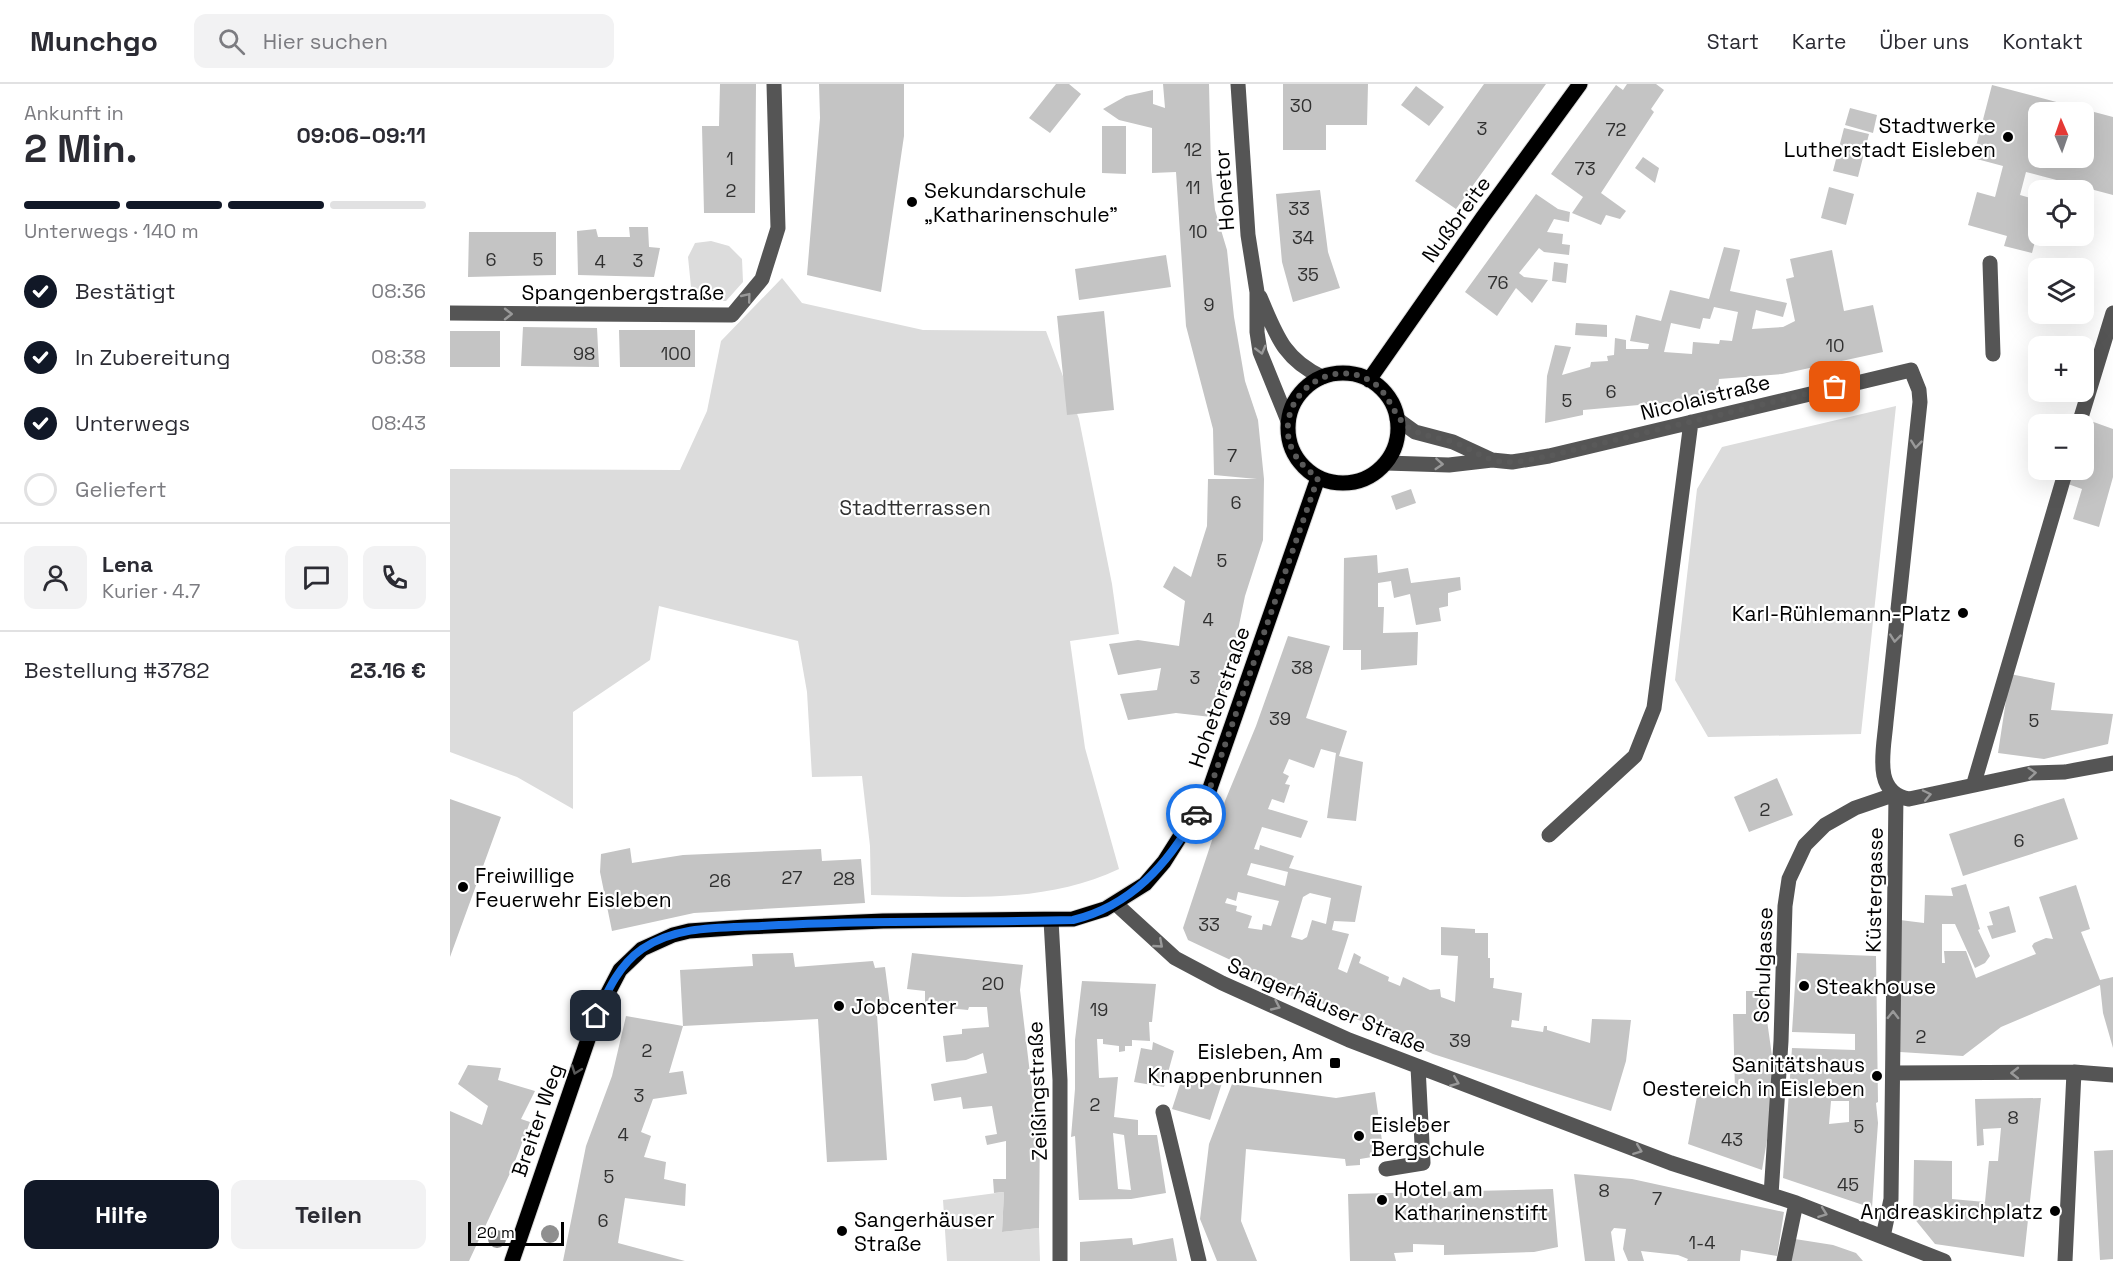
<!DOCTYPE html>
<html lang="de">
<meta charset="utf-8">
<style>
body{margin:0;font-family:"Space Grotesk",sans-serif;background:#f2f2f3;color:#2b2b33;height:100vh;display:flex;flex-direction:column;font-size:22px;white-space:nowrap}
*{box-sizing:border-box;margin:0}
p{font-size:20px;color:#7c7c81}
.icon{flex:none;width:33px;height:33px;fill:none;stroke:currentColor;stroke-width:2;stroke-linecap:round;stroke-linejoin:round}
.map{position:relative;flex:1;overflow:hidden}
.panel{display:flex;flex-direction:column;background:#fff;width:450px}
.panel>*{flex:none}
.needle{width:39px;rotate:358deg}
.buttons{position:absolute;left:1578px;top:18px;display:grid;gap:12px}
.buttons a{display:grid;place-items:center;width:66px;height:66px;border-radius:12px;background:#fff;box-shadow:0 6px 24px #0002;font-size:30px}
.scale{position:absolute;left:18px;bottom:15px;width:96px;box-sizing:border-box;padding-left:6px;border:3px solid #000;border-top:0;font-size:16px;line-height:21px;white-space:nowrap;color:#000;-webkit-text-stroke:4px #fff;paint-order:stroke}
.pin{position:absolute;display:grid;place-items:center;width:51px;height:51px;color:#fff;margin:-26px;border-radius:12px;box-shadow:0 3px 9px #0006}
.courier{position:absolute;display:grid;place-items:center;width:60px;height:60px;margin:-30px;border:4px solid #1a73e8;border-radius:50%;background:#fff;color:#222;box-shadow:0 2px 8px #0007}
.headline em{font-style:normal;font-weight:700}
.headline div{display:flex;flex-direction:column-reverse}
.headline{display:flex;align-items:center;justify-content:space-between;height:102px;padding:0 24px}
h1{font-size:39px;font-weight:700;line-height:45px}
.bar{display:grid;grid-template-columns:repeat(4,1fr);gap:9px 6px;align-content:center;height:72px;padding:0 24px}
.bar i{height:8px;border-radius:4px;background:#e1e1e2}
.bar .current{background:#111827}
.bar p{grid-column:span 4}
.line{display:flex;align-items:center;gap:15px;padding:0 24px;border-top:2px solid #e1e1e2}
.line div{flex:1}
.round{display:grid;place-items:center;flex:none;width:63px;height:63px;border-radius:12px;background:#f2f2f3}
ol{padding:0 24px;list-style:none}
li{display:flex;align-items:center;gap:18px;height:66px}
li p{margin-inline-start:auto}
li .icon{padding:6px;border-radius:50%;background:#111827;color:#fff;stroke-width:4}
li:last-child{color:#7c7c81}
li i{width:33px;height:33px;border:3px solid #e1e1e2;border-radius:50%}
.action{display:flex;gap:12px;margin-top:auto;padding:12px 24px}
.action a{flex:1;height:69px;border-radius:12px;background:#111827;color:#fff;font-size:24px;font-weight:700;line-height:69px;text-align:center}
.action a+a{background:#f2f2f3;color:#2b2b33}
header{display:flex;align-items:center;gap:36px;box-sizing:border-box;height:84px;padding:0 30px;background:#fff;border-bottom:2px solid #e1e1e2}
header strong{font-size:28px}
nav{display:flex;gap:33px;margin-inline-start:auto;font-size:21px}
.search{width:420px;height:54px;background:#f2f2f3;display:flex;align-items:center;gap:15px;box-sizing:border-box;padding:0 21px;border-radius:12px;color:#7c7c81;font-size:22px}
main{display:flex;flex:1;min-height:0}
.map>svg:first-child{display:block}
.green{fill:#dcdcdc}
.building{fill:#c4c4c4;fill-rule:evenodd}
.lines{fill:none;stroke-linecap:round;stroke-linejoin:round}
.major-casing{stroke:#dbdbdb;stroke-width:17}
.minor{stroke:#555;stroke-width:15}
.major{stroke:#000;stroke-width:15}
.tree{fill:#8f8f8f}
.oneway{stroke:#999}
.oneway2{stroke:#595959}
.done{stroke:#595959;stroke-width:6;stroke-dasharray:0 10.8}
.route{stroke:#1a73e8;stroke-width:8}
.poi-dot{fill:#000;stroke:#fff;stroke-width:2}
.labels{text-anchor:middle;dominant-baseline:central;stroke-width:4.5;stroke-linejoin:round;paint-order:stroke}
.number-label{font-size:18px;fill:#313131}
.poi-label{font-size:21px;fill:#000;stroke:#fff;text-anchor:start}
.street-label{font-size:21px;fill:#000;stroke:#fff}
.park-label{font-size:21px;fill:#333;stroke:#fff}
</style>
<header>
<strong>Munchgo</strong>
<div class="search"><svg class="icon" aria-label="search" viewBox="0 0 24 24"><circle cx="10" cy="10" r="6"/><path d="M15 15l6 6"/></svg>Hier suchen</div>
<nav><a>Start</a><a>Karte</a><a>Über uns</a><a>Kontakt</a></nav>
</header>
<main>
<section class="panel">
<div class="headline"><div><h1>2 Min.</h1><p>Ankunft in</p></div><em>09:06–09:11</em></div>
<div class="bar"><i class="current"></i><i class="current"></i><i class="current"></i><i></i><p>Unterwegs · 140 m</p></div>
<ol>
<li><svg class="icon" aria-label="check" viewBox="0 0 24 24"><path d="M5 12l5 5 9-10"/></svg>Bestätigt<p>08:36</p></li>
<li><svg class="icon" aria-label="check" viewBox="0 0 24 24"><path d="M5 12l5 5 9-10"/></svg>In Zubereitung<p>08:38</p></li>
<li><svg class="icon" aria-label="check" viewBox="0 0 24 24"><path d="M5 12l5 5 9-10"/></svg>Unterwegs<p>08:43</p></li>
<li><i></i>Geliefert</li>
</ol>
<div class="line" style="height:108px"><a class="round"><svg class="icon" aria-label="person" viewBox="0 0 24 24"><circle cx="12" cy="8" r="4"/><path d="M4 21q1-7 8-7t8 7"/></svg></a><div><b>Lena</b><p>Kurier · 4.7</p></div><a class="round"><svg class="icon" aria-label="chat" viewBox="0 0 24 24"><path d="M4 5h16v11H9l-5 4z"/></svg></a><a class="round"><svg class="icon" aria-label="phone" viewBox="0 0 24 24"><path d="M5 4h4l2 5-3 2q2 4 5 5l2-3 5 2v4C11 20 4 13 5 4z"/></svg></a></div>
<div class="line" style="height:78px"><div>Bestellung #3782</div><b>23.16 €</b></div>
<div class="action"><a>Hilfe</a><a>Teilen</a></div>
</section>
<div class="map">
<svg width="1663" height="1177" viewBox="0 0 1663 1177">
<rect width="100%" height="100%" fill="#fff"/>
<!-- green -->
<path class="green" d="M261 157 279 162 292 175 293 198 276 217H257L241 203 238 173 245 159Z
M332 194 352 219 473 246 596 247 629 335 662 500 669 550 620 557 635 664 669 785C591 822 505 812 421 811L420 762 412 692 362 693 357 608 348 557 209 522 200 576 123 628V725L67 693 0 668V385L230 386 257 327 271 257Z
M1446 322 1411 650 1258 653 1225 596 1247 405 1272 363Z
M554 1108 552 1148 589 1144 590 1177H497L493 1116Z"/>
<!-- building -->
<path class="building" d="M270 0H306L305 129H254L252 42H269Z
M369 0H454V52L431 208 357 191 370 34Z
M606 0H619L631 10 600 49 579 34Z
M713 0H759L761 86 765 126 777 166 784 233 795 297 808 336 814 395 813 456 795 512 770 634 726 629 678 636 670 610 707 606 711 584 668 591 659 560 688 556 729 562 735 517 713 503 724 482 741 493 757 442 758 395H807L764 391 763 345 736 242 726 88 702 89V44L669 36 653 25 676 12 703 6V20L715 24Z
M833 0H918L917 41H876V66H833Z
M1034 0H1096L1006 125 965 97Z
M1177 0H1206L1214 6 1201 25 1204 28 1151 109 1176 127 1170 135 1156 131 1151 141 1122 129 1133 113 1101 90 1166 1 1173 6Z
M1542 1 1663 33V111L1576 88 1570 111 1588 116V146L1582 169 1554 162 1557 152 1518 141 1527 108 1545 113 1553 82 1523 74ZM1588 28H1634V74H1588Z
M966 2 994 23 979 42 951 21Z
M1400 24 1427 31 1423 49 1395 41Z
M652 42H676V90L652 89Z
M1394 44 1419 50 1408 93 1383 87Z
M1193 73 1209 84 1205 99 1185 84Z
M1379 103 1404 110 1396 141 1371 134Z
M870 106 878 168 890 204 843 218 832 178 826 110Z
M1086 110 1108 125 1120 128 1119 138 1104 135 1097 148 1113 150 1112 160 1120 161 1119 171 1094 168 1089 164 1069 189 1074 193 1098 196 1082 219 1066 204 1047 232 1015 208Z
M179 143H198L199 163 210 164 204 193 128 191 127 147 146 145 148 153H180Z
M19 148H106V191L18 193Z
M1274 163 1290 166 1280 207 1337 219 1333 233 1306 226 1302 245 1333 243 1345 237 1336 195 1344 193 1340 175 1382 166 1394 227 1423 221 1433 268 1332 290 1269 295 1267 314 1133 326V331L1095 339 1097 292 1105 261 1121 263 1112 291 1140 283 1141 278 1158 277 1157 272 1164 271 1165 254 1176 256V265H1198L1199 260 1180 257 1186 231 1211 237 1220 206 1259 215ZM1264 223 1288 228 1282 257 1270 256 1269 260 1243 258 1242 270 1214 268 1221 239 1250 245 1253 234 1260 235Z
M716 171 721 203 629 216 625 185Z
M1104 178 1118 180 1116 199 1102 197Z
M654 227 664 326 617 331 607 232Z
M1126 239 1157 241V253L1125 251Z
M73 243 147 244 149 283 71 282Z
M169 246H245V283H170Z
M0 247H50V283H0Z
M1638 336 1663 345V393L1649 443 1623 435 1632 405 1618 400 1623 386H1634V350Z
M961 405 966 419 946 426 941 412Z
M927 471 928 489 958 484 961 499 1010 493 1011 506 998 509V522L989 524 991 537 966 541 960 510 944 514 941 497 928 499V523H934L933 549 968 548 967 581 911 586V566H893L894 474Z
M838 552 880 562 856 634 897 647 889 672 913 678 906 737 877 734 886 669 871 665 864 684 839 675 833 689 839 692 835 700 840 701 834 719 822 715 818 725 858 737 851 754 812 743 804 765 809 766 810 761 844 772 839 784 912 802 905 838 884 837 882 846 899 850 888 885 897 889 904 869 911 873 909 879 939 893 938 897 950 902 953 893 980 906 990 905 991 913 1005 918 1008 872 991 871V843L1025 845V849H1038V874H1040V894H1044L1043 904 1072 909 1069 937 1062 936 1061 943 1093 948 1094 942H1097V946L1140 959 1142 935 1181 936 1176 977 1161 1027 983 970 856 912 853 916 803 898 806 888 738 856 733 844 775 717 806 642ZM801 779 838 788 835 802 797 791ZM788 808 829 817 821 842 813 840 812 846 798 844 802 832 786 827 787 822 775 819 777 814 786 817ZM860 809 881 814 876 840 862 836 857 853 852 856 841 853 853 813Z
M1560 590 1605 599 1601 626 1663 630 1658 660 1594 675 1548 669Z
M1327 694 1343 731 1299 748 1284 713Z
M1614 714 1628 755 1513 792 1499 750Z
M0 715 51 733 0 873Z
M180 764 182 779 233 771 371 765 372 777 411 775 415 819 244 829 162 847 150 788 151 770Z
M1516 800 1530 845 1528 846 1540 872 1535 879 1525 884 1505 840H1492V879H1495L1494 867H1516L1526 894 1586 870 1582 862 1584 859 1596 854 1603 855 1589 813 1626 801 1640 845 1631 848 1650 896 1663 893V964L1653 929 1650 901 1551 943 1513 972 1450 968V836L1474 839 1475 811 1503 812 1501 804Z
M1559 822 1566 848 1542 855 1537 842 1543 841 1539 828Z
M343 869 345 883 423 877 425 884 435 883 441 929 427 931 437 1076 377 1078 368 935 233 942 219 989 233 987 237 1010 203 1015 191 1048 201 1052 194 1073 216 1078 214 1095 236 1100 235 1122 175 1114 168 1159 235 1177H113L136 1062 162 992 176 932 233 942 230 886 303 882 302 870Z
M462 869 573 881 570 906 581 998 590 1041 589 1144 552 1148 554 1108 544 1109 543 1095H556V1057L537 1061 535 1052 547 1050 542 1022 513 1025 511 1013 484 1017 481 1000 537 989 533 969 516 976 496 978 493 952 512 950V945L539 943 537 923H519L518 926 475 922V907L457 905Z
M1347 869 1426 872 1428 1018 1426 1019 1428 1039 1422 1124 1333 1094 1342 964 1405 966V950L1342 948ZM1381 1017H1399V1038L1379 1040Z
M632 897 706 900 702 938H699L700 957 682 956V962H675V967L669 968V962L653 960V955H647L649 994 668 993 664 1033 688 1036V1051H707L716 1109 681 1115 629 1116 625 1052 621 1053 625 1005V956ZM663 1049 674 1051 681 1106 668 1105Z
M1296 907H1316V929L1322 972 1320 1038 1312 1086 1238 1060 1249 1002 1285 1006 1283 930H1296Z
M703 958 724 967 714 1003 684 998 691 964 702 966Z
M18 981 51 984 48 996 85 1007 71 1035 80 1038 62 1085 19 1177H0V1027L32 1041 38 1022 8 1000Z
M734 988 772 999 760 1036 722 1025Z
M782 1000 886 1014 925 1008 934 1071 910 1075V1081L896 1082 895 1075 796 1065 791 1137 807 1177H767L750 1135 759 1060Z
M1591 1014 1574 1173 1485 1160 1463 1133 1464 1076 1502 1077V1115L1535 1118 1539 1077H1548L1551 1044 1533 1045 1534 1061 1527 1062 1525 1015Z
M1663 1066V1175L1650 1176 1644 1067Z
M1124 1090 1182 1095 1334 1128 1327 1172 1291 1166 1290 1177H1237L1238 1175 1228 1171 1191 1167 1194 1177H1178L1173 1165 1176 1145 1164 1144 1161 1148 1165 1177H1135Z
M1103 1105 1108 1163 1084 1168 994 1171V1161L963 1160V1168L944 1169 946 1177H900L898 1110Z
M682 1154 683 1161 723 1154 727 1177H630V1158Z
M1345 1155 1383 1161 1406 1169 1413 1177H1341Z"/>
<g class="lines">
<defs>
<path id="major" d="M838 344a55 55 0 1 1 110 0a55 55 0 1 1-110 0Z
M919 296 1033 133 1130 0
M62 1177 146 932 170 886 192 865 223 851 239 847 295 843 433 837 623 835 655 825 695 800 714 778 759 707 868 394"/>
</defs>
<!-- major casing -->
<use href="#major" class="major-casing"/>
<!-- minor -->
<path class="minor" d="M788 0 798 151 807 208V248L810 268 838 337
M1540 179 1543 270
M810 213C826 250 833 275 872 293
M0 229 282 231 312 195 328 144 324 0
M947 335 965 348 1003 358 1042 376
M1629 340 1663 229
M936 379 999 381 1042 376 1062 378 1099 372 1461 286 1469 306 1470 318 1436 638C1434 665 1422 709 1459 715L1581 689 1615 688 1663 679
M1524 699 1616 386
M1099 751 1185 672 1204 624 1241 338
M666 820 725 874 772 899 899 956 1221 1079 1346 1119 1494 1177
M601 836 610 996V1177
M1443 989 1624 988 1663 991
M713 1028 749 1177
M936 1085 973 1079 968 983
M1321 1111 1331 957 1335 822 1339 795 1355 761 1375 741 1405 724 1446 710 1441 1115 1433 1153
M1334 1177 1346 1119
M1615 1177 1624 988"/>
<!-- major -->
<use href="#major" class="major"/>
</g>
<!-- trees -->
<g class="tree">
<circle cx="100" cy="1150" r="9"/>
<circle cx="47" cy="1155" r="9"/>
</g>
<!-- one-way arrows -->
<defs><path id="oneway-chevron" d="M-2-3.5L2.5 0L-2 3.5" fill="none" stroke-width="1.6" stroke-linecap="round" stroke-linejoin="round" transform="scale(1.5)"/></defs>
<g class="oneway">
<use href="#oneway-chevron" transform="translate(297 213) rotate(-51)"/>
<use href="#oneway-chevron" transform="translate(58 230)"/>
<use href="#oneway-chevron" transform="translate(811 266) rotate(75)"/>
<use href="#oneway-chevron" transform="translate(1466 360) rotate(96)"/>
<use href="#oneway-chevron" transform="translate(989 380) rotate(4)"/>
<use href="#oneway-chevron" transform="translate(1445 554) rotate(96)"/>
<use href="#oneway-chevron" transform="translate(1582 689) rotate(-5)"/>
<use href="#oneway-chevron" transform="translate(1477 711) rotate(-12)"/>
<use href="#oneway-chevron" transform="translate(709 860) rotate(41)"/>
<use href="#oneway-chevron" transform="translate(826 922) rotate(25)"/>
<use href="#oneway-chevron" transform="translate(1443 931) rotate(-89)"/>
<use href="#oneway-chevron" transform="translate(1565 989) rotate(180)"/>
<use href="#oneway-chevron" transform="translate(1005 998) rotate(22)"/>
<use href="#oneway-chevron" transform="translate(1188 1066) rotate(21)"/>
<use href="#oneway-chevron" transform="translate(1373 1129) rotate(20)"/>
</g>
<use class="oneway2" href="#oneway-chevron" transform="translate(126 986) rotate(110)"/>
<g class="lines">
<!-- done -->
<path class="done" d="M746 730 759 707 868 394C853 383 840 370 838 350 834 307 881 275 919 296 943 309 942 339 967 348 978 353 991 354 1003 358 1016 362 1027 371 1040 375 1059 382 1081 375 1099 372L1385 303"/>
<!-- route -->
<path class="route" d="M146 932C158 906 169 881 192 865 227 841 272 844 312 842 416 835 519 839 623 836 681 822 718 780 746 730"/>
</g>
<!-- markers -->
<g class="poi-dot">
<circle cx="1558" cy="53" r="6"/>
<circle cx="462" cy="118" r="6"/>
<circle cx="1513" cy="529" r="6"/>
<circle cx="13" cy="803" r="6"/>
<circle cx="1354" cy="902" r="6"/>
<circle cx="389" cy="922" r="6"/>
<rect x="879" y="973" width="12" height="12" rx="3"/>
<circle cx="1427" cy="992" r="6"/>
<circle cx="909" cy="1052" r="6"/>
<circle cx="932" cy="1116" r="6"/>
<circle cx="1605" cy="1127" r="6"/>
<circle cx="392" cy="1147" r="6"/>
</g>
<g class="labels">
<!-- number labels -->
<g class="number-label">
<text x="851" y="21">30</text>
<text x="1032" y="44">3</text>
<text x="1166" y="45">72</text>
<text x="743" y="65">12</text>
<text x="280" y="74">1</text>
<text x="1135" y="84">73</text>
<text x="743" y="103">11</text>
<text x="281" y="106">2</text>
<text x="849" y="124">33</text>
<text x="748" y="147">10</text>
<text x="853" y="153">34</text>
<text x="41" y="175">6</text>
<text x="88" y="175">5</text>
<text x="188" y="176">3</text>
<text x="150" y="177">4</text>
<text x="858" y="190">35</text>
<text x="1048" y="198">76</text>
<text x="759" y="220">9</text>
<text x="1385" y="261">10</text>
<text x="134" y="269">98</text>
<text x="226" y="269">100</text>
<text x="1161" y="307">6</text>
<text x="1117" y="316">5</text>
<text x="782" y="371">7</text>
<text x="786" y="418">6</text>
<text x="772" y="476">5</text>
<text x="758" y="535">4</text>
<text x="852" y="583">38</text>
<text x="745" y="593">3</text>
<text x="830" y="634">39</text>
<text x="1584" y="636">5</text>
<text x="1315" y="725">2</text>
<text x="1569" y="756">6</text>
<text x="342" y="793">27</text>
<text x="394" y="794">28</text>
<text x="270" y="796">26</text>
<text x="759" y="840">33</text>
<text x="543" y="899">20</text>
<text x="649" y="925">19</text>
<text x="1471" y="952">2</text>
<text x="1010" y="956">39</text>
<text x="197" y="966">2</text>
<text x="189" y="1011">3</text>
<text x="645" y="1020">2</text>
<text x="1563" y="1033">8</text>
<text x="1409" y="1042">5</text>
<text x="173" y="1050">4</text>
<text x="1282" y="1055">43</text>
<text x="159" y="1092">5</text>
<text x="1398" y="1100">45</text>
<text x="1154" y="1106">8</text>
<text x="1207" y="1114">7</text>
<text x="153" y="1136">6</text>
<text x="1252" y="1158">1-4</text>
</g>
<!-- poi labels -->
<g class="poi-label">
<text x="1546" y="41" text-anchor="end">Stadtwerke<tspan x="1546" dy="24">Lutherstadt Eisleben</tspan></text>
<text x="474" y="106">Sekundarschule<tspan x="474" dy="24">„Katharinenschule"</tspan></text>
<text x="1501" y="529" text-anchor="end">Karl-Rühlemann-Platz</text>
<text x="25" y="791">Freiwillige<tspan x="25" dy="24">Feuerwehr Eisleben</tspan></text>
<text x="1366" y="902">Steakhouse</text>
<text x="401" y="922">Jobcenter</text>
<text x="873" y="967" text-anchor="end">Eisleben, Am<tspan x="873" dy="24">Knappenbrunnen</tspan></text>
<text x="1415" y="980" text-anchor="end">Sanitätshaus<tspan x="1415" dy="24">Oestereich in Eisleben</tspan></text>
<text x="921" y="1040">Eisleber<tspan x="921" dy="24">Bergschule</tspan></text>
<text x="944" y="1104">Hotel am<tspan x="944" dy="24">Katharinenstift</tspan></text>
<text x="1593" y="1127" text-anchor="end">Andreaskirchplatz</text>
<text x="404" y="1135">Sangerhäuser<tspan x="404" dy="24">Straße</tspan></text>
</g>
<!-- street labels -->
<g class="street-label">
<text transform="translate(774 106) rotate(-94)">Hohetor</text>
<text transform="translate(1006 135) rotate(-54)">Nußbreite</text>
<text x="173" y="208">Spangenbergstraße</text>
<text transform="translate(1255 313) rotate(-14)">Nicolaistraße</text>
<text transform="translate(769 613) rotate(-71)">Hohetorstraße</text>
<text transform="translate(1424 806) rotate(-89)">Küstergasse</text>
<text transform="translate(1313 881) rotate(-88)">Schulgasse</text>
<text transform="translate(877 921) rotate(23)">Sangerhäuser Straße</text>
<text transform="translate(587 1007) rotate(-92)">Zeißingstraße</text>
<text transform="translate(87 1036) rotate(-71)">Breiter Weg</text>
</g>
<!-- park labels -->
<g class="park-label">
<text x="465" y="423">Stadtterrassen</text>
</g>
</g>
</svg>
<div class="buttons">
<a><svg class="needle" viewBox="-14 -14 28 28"><path d="M0-13l5 13h-10z" fill="#e53935"/><path d="M0 13l5-13h-10z" fill="#7c7c81"/></svg></a>
<a><svg class="icon" aria-label="locate" viewBox="0 0 24 24"><circle cx="12" cy="12" r="6"/><path d="M12 2v4M12 18v4M2 12h4M18 12h4"/></svg></a>
<a><svg class="icon" aria-label="layers" viewBox="0 0 24 24"><path d="M12 4l9 5-9 5-9-5zM3 14l9 5 9-5"/></svg></a>
<a>+</a>
<a>−</a>
</div>
<div class="scale">20 m</div>
<div class="pin" style="left:1385px;top:303px;background:#ea580c"><svg class="icon" aria-label="bag" viewBox="0 0 24 24"><path d="M5 8h14l-1 12H6zM9 8a3 3 0 0 1 6 0"/></svg></div>
<div class="pin" style="left:146px;top:932px;background:#1f2937"><svg class="icon" aria-label="home" viewBox="0 0 24 24"><path d="M3 11l9-7 9 7M6 9v11h12V9"/></svg></div>
<div class="courier" style="left:746px;top:730px"><svg class="icon" aria-label="car" viewBox="0 0 24 24"><path d="M5 17H2v-5l4-1 3-4h7l3 4 3 1v5h-3M9 17h6M6 11h13"/><circle cx="7" cy="17" r="2"/><circle cx="17" cy="17" r="2"/></svg></div>
</div>
</main>
